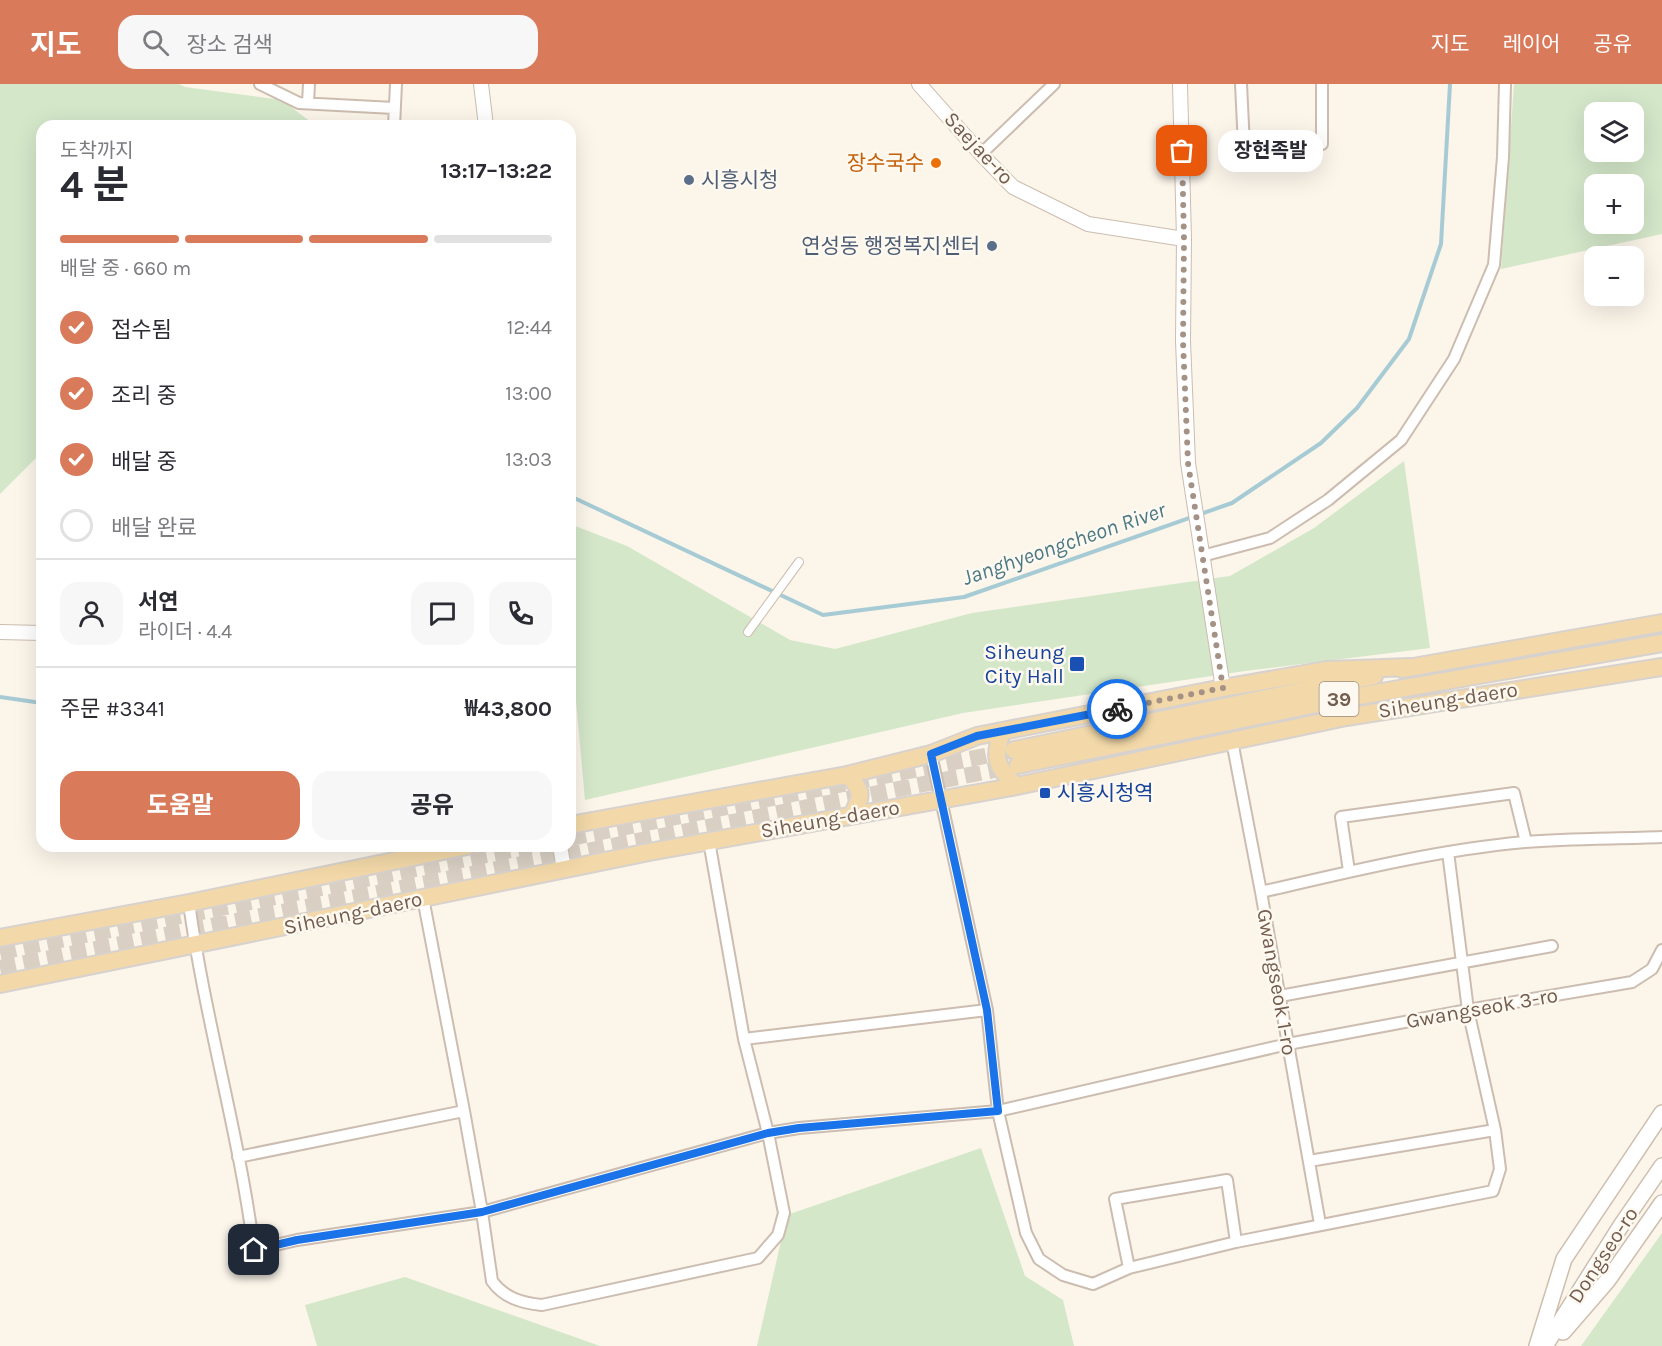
<!DOCTYPE html>
<html lang="ko">
<meta charset="utf-8">
<style>
body{margin:0;font-family:Karla,"Noto Sans KR",sans-serif;background:#f7f7f7;color:#2b2b33;height:100vh;display:flex;flex-direction:column;font-size:22px;white-space:nowrap}
*{box-sizing:border-box;margin:0}
p{font-size:20px;color:#7c7c81}
.icon{flex:none;width:33px;height:33px;fill:none;stroke:currentColor;stroke-width:2;stroke-linecap:round;stroke-linejoin:round}
.map{position:relative;flex:1;overflow:hidden}
.panel{position:absolute;left:36px;top:36px;width:540px;height:732px;display:flex;flex-direction:column;background:#fff;border-radius:18px;box-shadow:0 6px 24px #0002}
.panel>*{flex:none}
.controls{position:absolute;left:1584px;top:18px;display:grid;gap:12px}
.controls a{display:grid;place-items:center;width:60px;height:60px;border-radius:12px;background:#fff;box-shadow:0 6px 24px #0002;font-size:30px}
.pin{position:absolute;display:grid;place-items:center;width:51px;height:51px;color:#fff;margin:-26px;border-radius:12px;box-shadow:0 3px 9px #0006}
.courier{position:absolute;display:grid;place-items:center;width:60px;height:60px;margin:-30px;border:4px solid #1a73e8;border-radius:50%;background:#fff;color:#222;box-shadow:0 2px 8px #0007}
.bubble{position:absolute;height:42px;border-radius:18px;background:#fff;box-shadow:0 6px 24px #0002;font-size:20px;font-weight:700;line-height:42px;text-align:center}
.overview em{font-style:normal;font-weight:700}
.overview div{display:flex;flex-direction:column-reverse}
.overview{display:flex;align-items:center;justify-content:space-between;height:102px;padding:0 24px}
h1{font-size:39px;font-weight:700;line-height:45px}
.bar{display:grid;grid-template-columns:repeat(4,1fr);gap:9px 6px;align-content:center;height:72px;padding:0 24px}
.bar i{height:8px;border-radius:4px;background:#e1e1e2}
.bar .selected{background:#d97b5b}
.bar p{grid-column:span 4}
.line{display:flex;align-items:center;gap:15px;padding:0 24px;border-top:2px solid #e1e1e2}
.line div{flex:1}
.round{display:grid;place-items:center;flex:none;width:63px;height:63px;border-radius:18px;background:#f7f7f7}
ol{padding:0 24px;list-style:none}
li{display:flex;align-items:center;gap:18px;height:66px}
li p{margin-inline-start:auto}
li .icon{padding:6px;border-radius:50%;background:#d97b5b;color:#fff;stroke-width:4}
li:last-child{color:#7c7c81}
li i{width:33px;height:33px;border:3px solid #e1e1e2;border-radius:50%}
.primary-button{display:flex;gap:12px;margin-top:auto;padding:12px 24px}
.primary-button a{flex:1;height:69px;border-radius:18px;background:#d97b5b;color:#fff;font-size:24px;font-weight:700;line-height:69px;text-align:center}
.primary-button a+a{background:#f7f7f7;color:#2b2b33}
header{display:flex;align-items:center;gap:36px;box-sizing:border-box;height:84px;padding:0 30px;background:#d97b5b;color:#fff}
header strong{font-size:28px}
nav{display:flex;gap:33px;margin-inline-start:auto;font-size:21px}
.search{width:420px;height:54px;background:#f7f7f7;display:flex;align-items:center;gap:15px;box-sizing:border-box;padding:0 21px;border-radius:18px;color:#7c7c81;font-size:22px}
.map>svg:first-child{display:block}
.green{fill:#d4e7c9;fill-rule:evenodd}
.lines{fill:none;stroke-linecap:round;stroke-linejoin:round}
.stream{stroke:#a7cbd4;stroke-width:4}
.primary-tunnel{stroke:#d9cfc3;stroke-width:16;stroke-dasharray:16 8;stroke-linecap:butt}
.pedestrian-casing{stroke:#ccbdb0;stroke-width:10}
.minor-casing{stroke:#ccbdb0;stroke-width:14}
.tertiary-casing{stroke:#ccbdb0;stroke-width:16}
.secondary-casing{stroke:#cebeae;stroke-width:18}
.primary-casing{stroke:#d8d2ce;stroke-width:20}
.pedestrian{stroke:#fff;stroke-width:8}
.minor{stroke:#fff;stroke-width:10}
.tertiary{stroke:#fff;stroke-width:14}
.secondary{stroke:#fff;stroke-width:15}
.primary{stroke:#f3d9a9;stroke-width:16}
.done{stroke:#a39285;stroke-width:6;stroke-dasharray:0 10.8}
.route{stroke:#1a73e8;stroke-width:8}
.food-dot{fill:#e8710a;stroke:#fef9f0;stroke-width:2}
.service-dot{fill:#5c6f8a;stroke:#fef9f0;stroke-width:2}
.transit-dot{fill:#1a4fb4;stroke:#fef9f0;stroke-width:2}
.labels{text-anchor:middle;dominant-baseline:central;stroke-width:5;stroke-linejoin:round;paint-order:stroke}
.shield{fill:#fef9f0;stroke:#9d8c7f;stroke-width:1.5}
.shield-label{font-size:20px;font-weight:bold;fill:#735d4f}
.street-label{font-size:21px;fill:#735d4f;stroke:#fef9f0}
.food-label{font-size:21px;fill:#c56008;stroke:#fef9f0;text-anchor:end}
.service-label{font-size:21px;fill:#4e5e75;stroke:#fef9f0;text-anchor:start}
.transit-label{font-size:21px;fill:#164399;stroke:#fef9f0;text-anchor:end}
.water-label{font-size:22px;font-style:italic;fill:#4b7984;stroke:#fef9f0}
</style>
<header>
<strong>지도</strong>
<div class="search"><svg class="icon" aria-label="search" viewBox="0 0 24 24"><circle cx="10" cy="10" r="6"/><path d="M15 15l6 6"/></svg>장소 검색</div>
<nav><a>지도</a><a>레이어</a><a>공유</a></nav>
</header>
<div class="map">
<svg width="1662" height="1262" viewBox="0 0 1662 1262">
<rect width="100%" height="100%" fill="#fbf5ea"/>
<!-- green -->
<path class="green" d="M0 0H179L185 3 282 16 316 42H42V368L0 410Z
M1514 0H1662V150L1501 185ZM1634 28V68H1594V28ZM1634 100V140H1594V100Z
M1404 377 1430 564 1245 587 963 629 585 716 570 550V440L627 462 790 556 835 565 972 529 1230 492 1314 444Z
M981 1064 1025 1192 1063 1216 1074 1262H757L787 1131Z
M1662 1149V1262H1581Z
M405 1193 600 1262H317L305 1221Z"/>
<g class="lines">
<!-- stream -->
<path class="stream" d="M570 412 823 531 964 513 1232 419 1321 359 1357 324 1409 255 1441 160 1450 0
M0 613 42 619"/>
<!-- primary-tunnel -->
<path class="primary-tunnel" d="M570 754 1010 667
M0 868 531 762
M0 884 1014 682"/>
<defs>
<path id="pedestrian" d="M748 548 799 478"/>
<path id="minor" d="M260 0 299 19 394 24
M1241 0 1244 62 1322 60V0
M308 19 309 0
M394 42 396 0
M981 70 1054 0
M1202 472 1270 454 1328 416 1401 356 1454 275 1494 181 1503 73 1505 0
M1232 657 1261 808 1320 1140
M931 670 987 926 998 1027 1026 1149 1039 1175 1063 1191 1093 1200 1129 1184 1236 1158 1493 1107 1500 1085 1495 1046 1468 926 1448 768
M1349 787 1341 733 1514 709 1526 758
M1261 808C1348 788 1436 766 1525 758 1571 754 1617 755 1662 753
M189 819C205 936 239 1049 254 1166L297 1156 482 1128 768 1049 799 1044 998 1027 1288 960 1468 926 1632 898 1652 885 1662 866
M1280 912 1552 862
M744 955 987 926
M464 1027 482 1128 492 1197C504 1214 522 1219 542 1221L758 1174 778 1151 784 1129 768 1049 744 955 709 757
M238 1073 464 1027 423 814
M1309 1077 1495 1046
M1129 1184 1115 1115 1227 1096 1236 1158"/>
<path id="tertiary" d="M481 0 486 42
M919 0 981 70 1013 103 1088 140 1184 155
M1180 0 1184 155 1183 257 1188 379 1223 604
M0 548 42 549
M560 762 564 785"/>
<path id="secondary" d="M1563 1248 1608 1196 1662 1119
M1537 1262 1564 1175 1662 1029
M1545 1262 1622 1140 1662 1082"/>
<path id="primary" d="M1402 585 1662 539
M1003 647C992 673 996 684 1017 702
M1014 666 1374 592
M1018 681 1336 616 1662 559
M847 691C864 707 862 712 852 731
M570 741 847 691 931 670 977 652 1223 604 1327 586 1411 583
M0 854 189 819 467 762
M0 900 649 768 1017 702 1346 633 1662 583"/>
</defs>
<!-- pedestrian casing -->
<use href="#pedestrian" class="pedestrian-casing"/>
<!-- minor casing -->
<use href="#minor" class="minor-casing"/>
<!-- tertiary casing -->
<use href="#tertiary" class="tertiary-casing"/>
<!-- secondary casing -->
<use href="#secondary" class="secondary-casing"/>
<!-- primary casing -->
<use href="#primary" class="primary-casing"/>
<!-- pedestrian -->
<use href="#pedestrian" class="pedestrian"/>
<!-- minor -->
<use href="#minor" class="minor"/>
<!-- tertiary -->
<use href="#tertiary" class="tertiary"/>
<!-- secondary -->
<use href="#secondary" class="secondary"/>
<!-- primary -->
<use href="#primary" class="primary"/>
</g>
<g class="lines">
<!-- done -->
<path class="done" d="M1117 625 1223 604 1188 379 1183 257 1184 155 1182 67"/>
<!-- route -->
<path class="route" d="M254 1166 297 1156 482 1128 768 1049 799 1044 998 1027 987 926 931 670 977 652 1117 625"/>
</g>
<!-- markers -->
<circle class="food-dot" cx="936" cy="79" r="6"/>
<g class="service-dot">
<circle cx="689" cy="96" r="6"/>
<circle cx="992" cy="162" r="6"/>
</g>
<g class="transit-dot">
<rect x="1069" y="572" width="16" height="16" rx="3"/>
<rect x="1039" y="703" width="12" height="12" rx="3"/>
</g>
<g class="labels">
<!-- shield labels -->
<rect class="shield" x="1319.5" y="598" width="39" height="34" rx="4.5"/>
<g class="shield-label">
<text x="1339" y="615">39</text>
</g>
<!-- street labels -->
<g class="street-label">
<text transform="translate(979 64) rotate(47)">Saejae-ro</text>
<text transform="translate(1448 616) rotate(-9)">Siheung-daero</text>
<text transform="translate(830 735) rotate(-10)">Siheung-daero</text>
<text transform="translate(353 829) rotate(-12)">Siheung-daero</text>
<text transform="translate(1277 898) rotate(80)">Gwangseok 1-ro</text>
<text transform="translate(1482 924) rotate(-10)">Gwangseok 3-ro</text>
<text transform="translate(1603 1171) rotate(-57)">Dongseo-ro</text>
</g>
<!-- food labels -->
<g class="food-label">
<text x="924" y="79">장수국수</text>
</g>
<!-- service labels -->
<g class="service-label">
<text x="701" y="96">시흥시청</text>
<text x="980" y="162" text-anchor="end">연성동 행정복지센터</text>
</g>
<!-- transit labels -->
<g class="transit-label">
<text x="1064" y="568">Siheung<tspan x="1064" dy="24">City Hall</tspan></text>
<text x="1057" y="709" text-anchor="start">시흥시청역</text>
</g>
<!-- water labels -->
<g class="water-label">
<text transform="translate(1064 460) rotate(-19)">Janghyeongcheon River</text>
</g>
</g>
</svg>
<div class="controls">
<a><svg class="icon" aria-label="layers" viewBox="0 0 24 24"><path d="M12 4l9 5-9 5-9-5zM3 14l9 5 9-5"/></svg></a>
<a>+</a>
<a>−</a>
</div>
<div class="pin" style="left:1182px;top:67px;background:#ea580c"><svg class="icon" aria-label="bag" viewBox="0 0 24 24"><path d="M5 8h14l-1 12H6zM9 8a3 3 0 0 1 6 0"/></svg></div>
<div class="pin" style="left:254px;top:1166px;background:#1f2937"><svg class="icon" aria-label="home" viewBox="0 0 24 24"><path d="M3 11l9-7 9 7M6 9v11h12V9"/></svg></div>
<div class="courier" style="left:1117px;top:625px"><svg class="icon" aria-label="bike" viewBox="0 0 24 24"><circle cx="6" cy="16" r="4"/><circle cx="18" cy="16" r="4"/><path d="M6 16l4-8h5l3 8M10 8l3 8H6M13 5h3"/></svg></div>
<div class="bubble" style="left:1218px;top:46px;width:105px">장현족발</div>
<section class="panel">
<div class="overview"><div><h1>4 분</h1><p>도착까지</p></div><em>13:17–13:22</em></div>
<div class="bar"><i class="selected"></i><i class="selected"></i><i class="selected"></i><i></i><p>배달 중 · 660 m</p></div>
<ol>
<li><svg class="icon" aria-label="check" viewBox="0 0 24 24"><path d="M5 12l5 5 9-10"/></svg>접수됨<p>12:44</p></li>
<li><svg class="icon" aria-label="check" viewBox="0 0 24 24"><path d="M5 12l5 5 9-10"/></svg>조리 중<p>13:00</p></li>
<li><svg class="icon" aria-label="check" viewBox="0 0 24 24"><path d="M5 12l5 5 9-10"/></svg>배달 중<p>13:03</p></li>
<li><i></i>배달 완료</li>
</ol>
<div class="line" style="height:108px"><a class="round"><svg class="icon" aria-label="person" viewBox="0 0 24 24"><circle cx="12" cy="8" r="4"/><path d="M4 21q1-7 8-7t8 7"/></svg></a><div><b>서연</b><p>라이더 · 4.4</p></div><a class="round"><svg class="icon" aria-label="chat" viewBox="0 0 24 24"><path d="M4 5h16v11H9l-5 4z"/></svg></a><a class="round"><svg class="icon" aria-label="phone" viewBox="0 0 24 24"><path d="M5 4h4l2 5-3 2q2 4 5 5l2-3 5 2v4C11 20 4 13 5 4z"/></svg></a></div>
<div class="line" style="height:78px"><div>주문 #3341</div><b>₩43,800</b></div>
<div class="primary-button"><a>도움말</a><a>공유</a></div>
</section>
</div>
